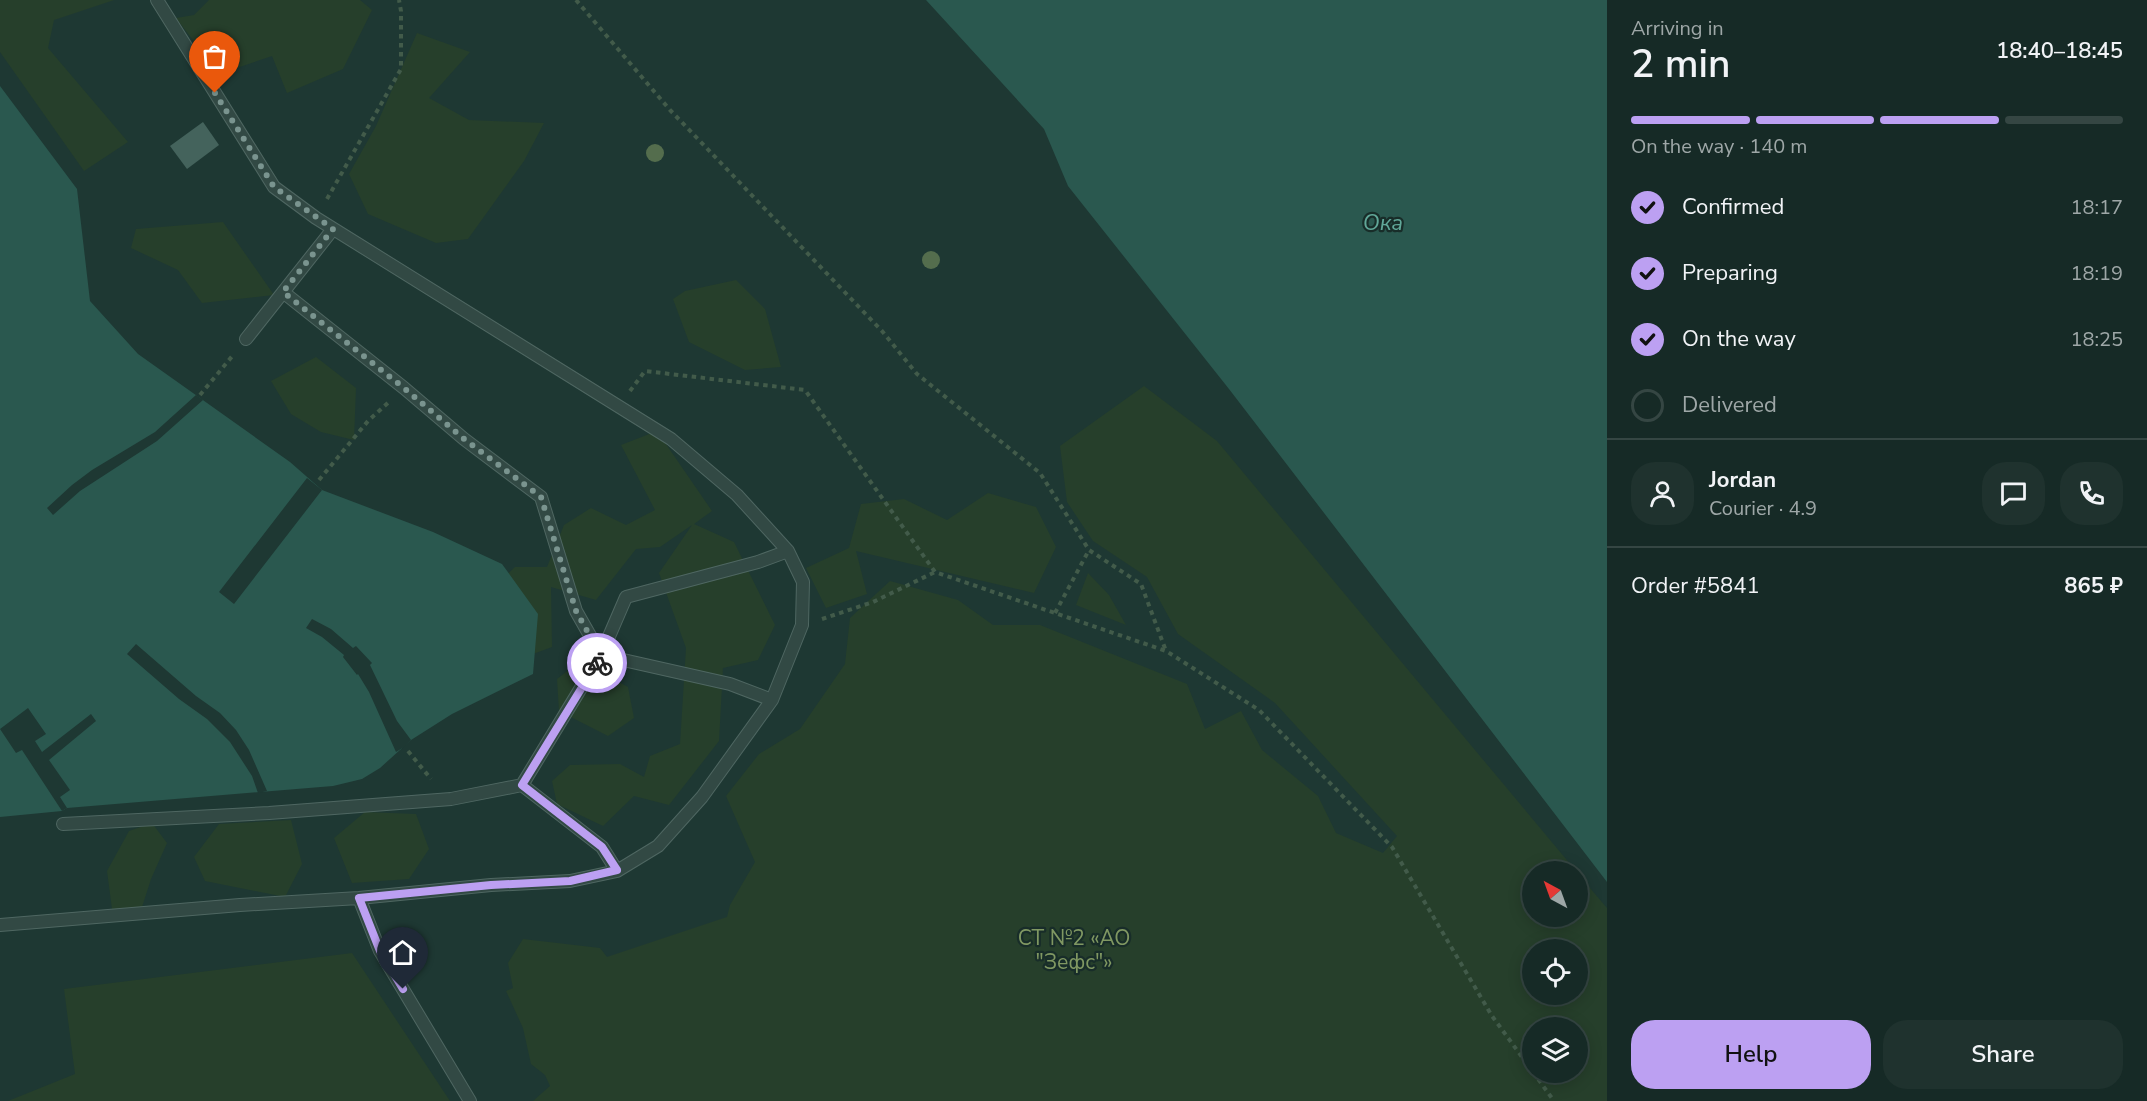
<!DOCTYPE html>
<meta charset="utf-8">
<style>
body{margin:0;font-family:"Nunito Sans",sans-serif;background:#1f322e;color:#f1f3f6;height:100vh;display:flex;flex-direction:column;font-size:22px;white-space:nowrap}
*{box-sizing:border-box;margin:0}
p{font-size:20px;color:#9ea7a7}
.icon{flex:none;width:33px;height:33px;fill:none;stroke:currentColor;stroke-width:2;stroke-linecap:round;stroke-linejoin:round}
.map{position:relative;flex:1;overflow:hidden}
.sheet{display:flex;flex-direction:column;background:#162a26;width:540px}
.sheet>*{flex:none}
.needle{width:39px;rotate:319deg}
.fabs{position:absolute;left:1522px;top:861px;display:grid;gap:12px}
.fabs a{display:grid;place-items:center;width:66px;height:66px;border-radius:50%;background:#162a26;box-shadow:0 3px 15px #0003,0 0 0 2px #354643;font-size:30px}
.pin{position:absolute;display:grid;place-items:center;width:51px;height:51px;color:#fff;margin:-62px -26px;border-radius:50% 50% 50% 0;rotate:-45deg;box-shadow:0 0 6px #0007}
.pin .icon{rotate:45deg}
.courier{position:absolute;display:grid;place-items:center;width:60px;height:60px;margin:-30px;border:4px solid #bca0f2;border-radius:50%;background:#fff;color:#222;box-shadow:0 2px 8px #0007}
.headline em{font-style:normal;font-weight:600}
.headline div{display:flex;flex-direction:column-reverse}
.headline{display:flex;align-items:center;justify-content:space-between;height:102px;padding:0 24px}
h1{font-size:39px;font-weight:600;line-height:45px}
.bar{display:grid;grid-template-columns:repeat(4,1fr);gap:9px 6px;align-content:center;height:72px;padding:0 24px}
.bar i{height:8px;border-radius:4px;background:#354643}
.bar .on{background:#bca0f2}
.bar p{grid-column:span 4}
.line{display:flex;align-items:center;gap:15px;padding:0 24px;border-top:2px solid #354643}
.line div{flex:1}
.round{display:grid;place-items:center;flex:none;width:63px;height:63px;border-radius:24px;background:#1f322e}
ol{padding:0 24px;list-style:none}
li{display:flex;align-items:center;gap:18px;height:66px}
li p{margin-inline-start:auto}
li .icon{padding:6px;border-radius:50%;background:#bca0f2;color:#111;stroke-width:4}
li:last-child{color:#9ea7a7}
li i{width:33px;height:33px;border:3px solid #354643;border-radius:50%}
.primary-button{display:flex;gap:12px;margin-top:auto;padding:12px 24px}
.primary-button a{flex:1;height:69px;border-radius:24px;background:#bca0f2;color:#111;font-size:24px;font-weight:600;line-height:69px;text-align:center}
.primary-button a+a{background:#1f322e;color:#f1f3f6}
main{display:flex;flex:1;min-height:0}
.map>svg:first-child{display:block}
.green{fill:#263f2b;fill-rule:evenodd}
.water{fill:#2a584f}
.pier{fill:#1e3833}
.building{fill:#44635c}
.lines{fill:none;stroke-linecap:round;stroke-linejoin:round}
.service-casing{stroke:#4f6762;stroke-width:14}
.path{stroke:#425b4a;stroke-width:4;stroke-dasharray:4.5 4.5;stroke-linecap:butt}
.service{stroke:#324944;stroke-width:12}
.tree{fill:#546d4d}
.done{stroke:#7a948f;stroke-width:6;stroke-dasharray:0 10.8}
.route{stroke:#bca0f2;stroke-width:8}
.labels{text-anchor:middle;dominant-baseline:central;stroke-width:4.5;stroke-linejoin:round;paint-order:stroke}
.park-label{font-size:21px;fill:#809862;stroke:#182d29}
.water-label{font-size:22px;font-style:italic;fill:#61a899;stroke:#182d29}
</style>
<main>
<div class="map">
<svg width="1607" height="1101" viewBox="0 0 1607 1101">
<rect width="100%" height="100%" fill="#1e3833"/>
<!-- green -->
<path class="green" d="M0 0H114L54 20 48 48 128 142 84 171 0 52Z
M209 0H360L372 10 343 69 287 93 272 56 219 74 176 18 194 15Z
M417 33 470 52 429 98 469 120 544 123 524 161 468 239 436 243 368 214 349 174 376 126Z
M223 222 274 295 202 303 178 270 131 248 136 229Z
M736 280 765 309 781 367 745 370 689 342 673 299 685 291Z
M316 357 356 388 354 440 321 432 291 414 271 381Z
M1144 386 1217 441 1576 871 1533 872V916H1578V874L1607 908V1101H533L550 1086 545 1075 531 1064 523 1028 506 991 513 988 508 963 523 939 600 948 607 957 727 917 730 905 755 862 726 796 759 754 800 729 845 664 850 618 890 581 958 600 993 625H1040L1187 684 1205 729 1241 711 1262 750 1318 796 1336 833 1383 853 1397 836 1275 703 1178 634 1147 577 1093 541 1067 502 1060 446ZM1533 950H1578V994H1533ZM1533 1028H1578V1072H1533Z
M657 431 712 511 694 524 734 542 775 625 758 660 723 668 719 741 669 805 634 796 603 826 557 804 552 781 570 765 620 764 644 777 650 756 680 744 686 648 659 573 692 525 660 547 636 549 596 600 551 587 552 647 525 657 488 593 515 567H547L564 525 591 508 626 525 655 510 621 445Z
M988 493 1036 507 1056 547 1034 593 856 551 867 594 826 608 806 568 849 548 861 504 904 499 947 520Z
M1088 573 1109 595 1126 625 1076 605Z
M580 661 628 687 634 718 608 736 559 711 557 679Z
M365 812 416 814 429 849 409 879 352 883 334 838Z
M291 820 302 864 285 897 205 881 194 857 219 824Z
M152 823 167 843 151 879 142 907 112 909 107 871 129 831Z
M352 953 450 1101H8L75 1074 64 989Z"/>
<!-- water -->
<path class="water" d="M926 0H1607V882L1229 389 1068 186 1044 129Z
M0 86 77 189 90 301 138 354 290 462 322 490 433 532 502 564 538 614 533 674 452 714 411 740 380 768 362 779 333 786 67 808 62 811 0 817Z"/>
<!-- pier -->
<path class="pier" d="M196 395 203 400 157 441 80 491 53 515 47 508 72 485 92 470 155 432Z
M307 478 322 490 234 604 219 592Z
M312 619 331 629 353 648 356 646 372 663 370 665 397 721 411 740 404 747 396 752 369 692 358 674 357 675 343 657 344 655 322 637 306 628Z
M136 644 196 696 220 713 236 730 249 750 267 791 258 793 252 776 230 742 207 719 179 699 127 654Z
M28 708 46 734 35 741 42 752 91 714 96 721 49 760 70 790 60 797 67 808 62 811 22 750 16 753 0 729Z"/>
<!-- building -->
<path class="building" d="M203 122 219 145 187 169 170 146Z"/>
<g class="lines">
<defs>
<path id="service" d="M283 292 404 388 464 439 541 497 576 611 601 655 626 597 758 562 788 551
M246 339 333 229
M522 785 601 655 730 684 772 700
M63 824 269 813 451 799 522 785 602 847 617 871
M359 898 380 951 470 1101
M0 925 240 905 359 898 491 885 570 881 617 871 658 846 702 797 772 700 802 625 803 582 788 551 737 495 671 439 316 218 274 187 157 0"/>
</defs>
<!-- service casing -->
<use href="#service" class="service-casing"/>
<!-- path -->
<path class="path" d="M576 0 670 110 882 331 917 374 1040 473 1089 550 1141 584 1166 651
M327 199 401 69V11L399 0
M630 391 645 371 805 390 935 572 1166 651 1259 710 1392 847 1492 1016 1533 1072
M200 395 234 354
M319 480 368 421 390 401
M1055 613 1089 550
M822 619 873 602 935 572
M408 751 431 779
M1533 1072 1554 1101"/>
<!-- service -->
<use href="#service" class="service"/>
</g>
<!-- trees -->
<g class="tree">
<circle cx="655" cy="153" r="9"/>
<circle cx="931" cy="260" r="9"/>
</g>
<g class="lines">
<!-- done -->
<path class="done" d="M215 93 274 187 333 229 283 292 404 388 464 439 541 497 576 611 601 656 597 663"/>
<!-- route -->
<path class="route" d="M403 989 380 951 359 898 491 885 570 881 617 870 602 847 522 785 597 663"/>
</g>
<g class="labels">
<!-- park labels -->
<g class="park-label">
<text x="1074" y="938">СТ №2 «АО<tspan x="1074" dy="24">"Зефс"»</tspan></text>
</g>
<!-- water labels -->
<g class="water-label">
<text x="1383" y="223">Ока</text>
</g>
</g>
</svg>
<div class="fabs">
<a><svg class="needle" viewBox="-14 -14 28 28"><path d="M0-13l5 13h-10z" fill="#e53935"/><path d="M0 13l5-13h-10z" fill="#9ea7a7"/></svg></a>
<a><svg class="icon" aria-label="locate" viewBox="0 0 24 24"><circle cx="12" cy="12" r="6"/><path d="M12 2v4M12 18v4M2 12h4M18 12h4"/></svg></a>
<a><svg class="icon" aria-label="layers" viewBox="0 0 24 24"><path d="M12 4l9 5-9 5-9-5zM3 14l9 5 9-5"/></svg></a>
</div>
<div class="pin" style="left:215px;top:93px;background:#ea580c"><svg class="icon" aria-label="bag" viewBox="0 0 24 24"><path d="M5 8h14l-1 12H6zM9 8a3 3 0 0 1 6 0"/></svg></div>
<div class="pin" style="left:403px;top:989px;background:#1f2937"><svg class="icon" aria-label="home" viewBox="0 0 24 24"><path d="M3 11l9-7 9 7M6 9v11h12V9"/></svg></div>
<div class="courier" style="left:597px;top:663px"><svg class="icon" aria-label="bike" viewBox="0 0 24 24"><circle cx="6" cy="16" r="4"/><circle cx="18" cy="16" r="4"/><path d="M6 16l4-8h5l3 8M10 8l3 8H6M13 5h3"/></svg></div>
</div>
<section class="sheet">
<div class="headline"><div><h1>2 min</h1><p>Arriving in</p></div><em>18:40–18:45</em></div>
<div class="bar"><i class="on"></i><i class="on"></i><i class="on"></i><i></i><p>On the way · 140 m</p></div>
<ol>
<li><svg class="icon" aria-label="check" viewBox="0 0 24 24"><path d="M5 12l5 5 9-10"/></svg>Confirmed<p>18:17</p></li>
<li><svg class="icon" aria-label="check" viewBox="0 0 24 24"><path d="M5 12l5 5 9-10"/></svg>Preparing<p>18:19</p></li>
<li><svg class="icon" aria-label="check" viewBox="0 0 24 24"><path d="M5 12l5 5 9-10"/></svg>On the way<p>18:25</p></li>
<li><i></i>Delivered</li>
</ol>
<div class="line" style="height:108px"><a class="round"><svg class="icon" aria-label="person" viewBox="0 0 24 24"><circle cx="12" cy="8" r="4"/><path d="M4 21q1-7 8-7t8 7"/></svg></a><div><b>Jordan</b><p>Courier · 4.9</p></div><a class="round"><svg class="icon" aria-label="chat" viewBox="0 0 24 24"><path d="M4 5h16v11H9l-5 4z"/></svg></a><a class="round"><svg class="icon" aria-label="phone" viewBox="0 0 24 24"><path d="M5 4h4l2 5-3 2q2 4 5 5l2-3 5 2v4C11 20 4 13 5 4z"/></svg></a></div>
<div class="line" style="height:78px"><div>Order #5841</div><b>865 ₽</b></div>
<div class="primary-button"><a>Help</a><a>Share</a></div>
</section>
</main>
